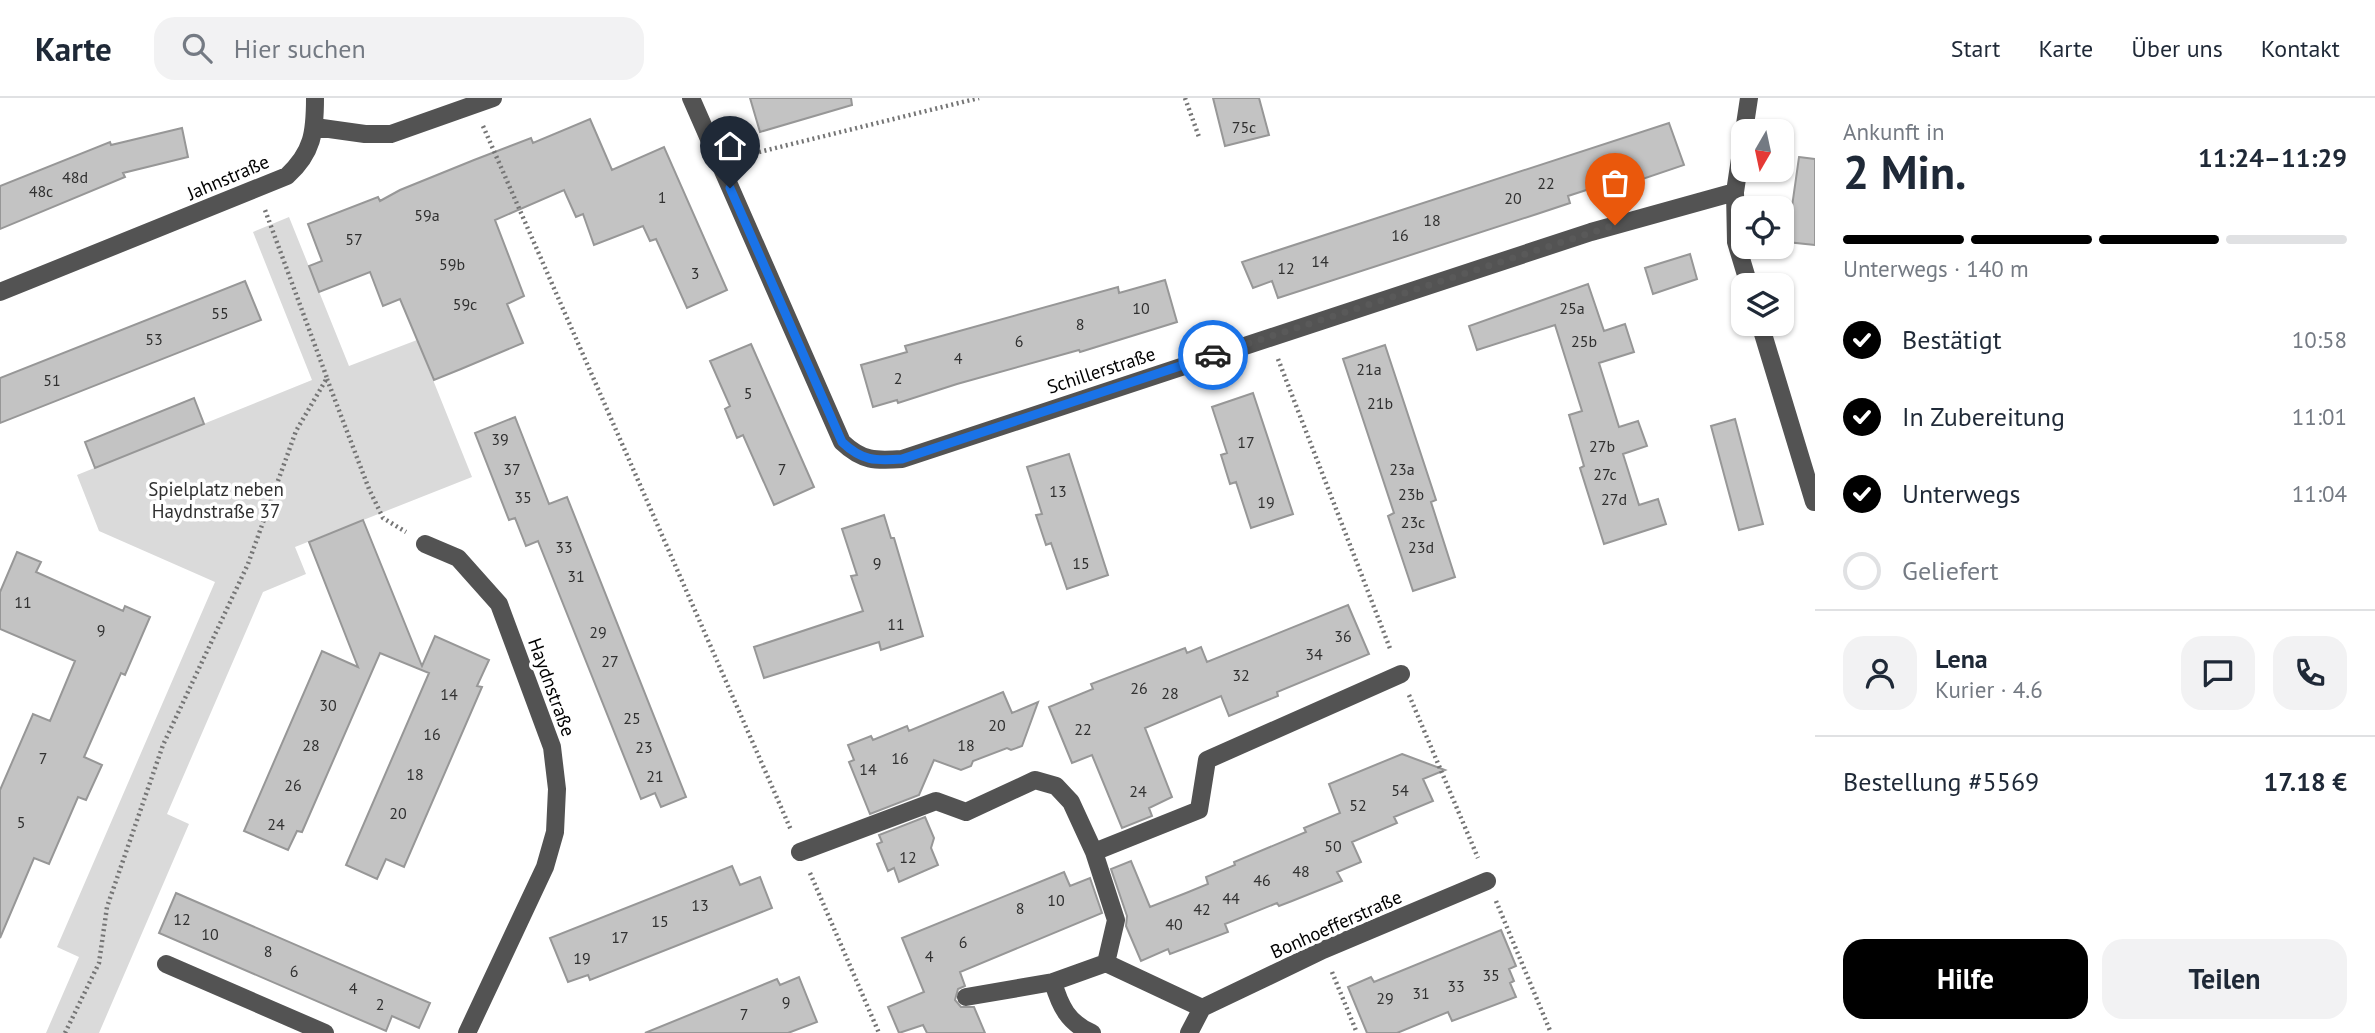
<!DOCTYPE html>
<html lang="de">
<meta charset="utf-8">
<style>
body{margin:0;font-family:"PT Sans",sans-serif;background:#f2f2f3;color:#1f2937;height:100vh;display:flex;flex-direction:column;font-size:26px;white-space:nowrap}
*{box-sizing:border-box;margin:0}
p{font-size:23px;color:#747a83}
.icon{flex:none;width:38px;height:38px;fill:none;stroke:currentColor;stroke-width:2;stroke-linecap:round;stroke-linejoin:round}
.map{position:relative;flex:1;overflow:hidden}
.details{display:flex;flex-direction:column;background:#fff;width:560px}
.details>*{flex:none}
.needle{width:46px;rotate:189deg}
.buttons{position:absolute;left:1731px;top:21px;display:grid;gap:14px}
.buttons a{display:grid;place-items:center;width:63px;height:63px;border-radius:14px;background:#fff;box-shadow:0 2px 5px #0004;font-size:35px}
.pin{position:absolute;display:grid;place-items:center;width:60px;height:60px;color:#fff;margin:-72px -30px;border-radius:50% 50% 50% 0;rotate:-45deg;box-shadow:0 0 7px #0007}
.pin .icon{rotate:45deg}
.courier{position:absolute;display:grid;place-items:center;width:70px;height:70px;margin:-35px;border:5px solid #1a73e8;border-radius:50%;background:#fff;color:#222;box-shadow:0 2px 9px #0007}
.overview em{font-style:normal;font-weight:600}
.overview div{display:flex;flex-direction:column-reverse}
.overview{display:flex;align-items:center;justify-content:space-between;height:119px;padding:0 28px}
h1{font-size:46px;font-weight:600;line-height:52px}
.bar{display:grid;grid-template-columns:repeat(4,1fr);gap:10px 7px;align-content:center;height:84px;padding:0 28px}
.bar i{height:9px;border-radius:5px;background:#e0e1e3}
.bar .selected{background:#000}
.bar p{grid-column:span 4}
.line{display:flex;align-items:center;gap:18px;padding:0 28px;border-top:2px solid #e0e1e3}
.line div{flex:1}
.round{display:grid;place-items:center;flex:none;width:74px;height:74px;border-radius:21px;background:#f2f2f3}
ol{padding:0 28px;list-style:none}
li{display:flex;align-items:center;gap:21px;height:77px}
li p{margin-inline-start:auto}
li .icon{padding:7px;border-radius:50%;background:#000;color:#fff;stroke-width:4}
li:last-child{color:#747a83}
li i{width:38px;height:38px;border:4px solid #e0e1e3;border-radius:50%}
.primary-button{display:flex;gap:14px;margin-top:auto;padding:14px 28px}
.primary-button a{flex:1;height:80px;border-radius:21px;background:#000;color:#fff;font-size:28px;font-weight:600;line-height:80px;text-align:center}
.primary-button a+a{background:#f2f2f3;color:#1f2937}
header{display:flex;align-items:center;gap:42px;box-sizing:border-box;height:98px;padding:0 35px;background:#fff;border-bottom:2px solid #e0e1e3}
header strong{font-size:33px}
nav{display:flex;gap:38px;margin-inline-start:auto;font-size:24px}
.search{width:490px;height:63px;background:#f2f2f3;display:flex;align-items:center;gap:18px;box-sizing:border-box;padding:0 24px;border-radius:21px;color:#747a83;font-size:26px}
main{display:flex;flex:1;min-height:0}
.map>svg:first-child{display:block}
.green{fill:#dadada}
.building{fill:#c3c3c3;stroke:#979797;stroke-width:2}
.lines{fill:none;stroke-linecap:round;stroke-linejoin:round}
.path{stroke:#757575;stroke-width:4.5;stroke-dasharray:2 3.5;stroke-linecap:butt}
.minor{stroke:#535353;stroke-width:18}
.done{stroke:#595959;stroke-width:7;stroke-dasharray:0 12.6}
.route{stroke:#1a73e8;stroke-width:9}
.labels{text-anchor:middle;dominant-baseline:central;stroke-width:7;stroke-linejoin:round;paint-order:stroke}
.number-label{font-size:16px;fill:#313131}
.street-label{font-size:19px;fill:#000;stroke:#fff}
.park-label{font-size:19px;fill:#313131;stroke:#fff}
</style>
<header>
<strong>Karte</strong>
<div class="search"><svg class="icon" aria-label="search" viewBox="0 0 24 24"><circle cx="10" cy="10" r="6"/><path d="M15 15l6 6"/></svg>Hier suchen</div>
<nav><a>Start</a><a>Karte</a><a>Über uns</a><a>Kontakt</a></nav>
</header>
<main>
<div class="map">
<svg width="1815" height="935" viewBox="0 0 1815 935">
<rect width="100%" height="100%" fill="#fff"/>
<!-- green -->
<path class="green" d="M289 119 349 268 417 242 472 379 295 449 306 476 263 494 167 716 189 726 99 935H46L79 859 57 849 215 484 99 433 77 377 312 282 253 134Z"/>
<!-- building -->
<path class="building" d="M750 0H851L852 7 760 34Z
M1213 0H1259L1269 37 1225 48Z
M590 21 612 72 664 49 727 192 687 210 656 141 650 143 643 128 594 147 583 116 576 119 564 92 495 122 524 198 507 206 523 245 461 271 434 282 400 201 383 208 370 174 319 194 309 168 322 163 308 126 378 99 380 103 400 92 474 62 531 40 533 45Z
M1669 25 1684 67 1616 90 1614 83 1568 98 1570 105 1537 116 1278 200 1272 183 1253 190 1242 164Z
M182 30 188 59 123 75 125 79 0 131V88L110 44 111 47Z
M1799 59 1815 61V147L1787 144Z
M1690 156 1697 181 1653 196 1645 170Z
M1165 182 1177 224 1080 254 1079 252 957 286 898 305 897 302 873 309 861 267 907 254 905 248 945 237 1118 189 1119 195Z
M245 183 261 222 0 325V280Z
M1588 186 1604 233 1625 226 1634 254 1599 265 1619 329 1638 323 1647 348 1623 356 1639 407 1658 401 1666 426 1604 446 1580 370 1584 368 1569 317 1582 313 1555 227 1477 252 1469 228Z
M751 246 814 389 774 407 743 337 737 340 725 311 730 308 710 263Z
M1385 247 1436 402 1431 404 1455 479 1413 493 1388 418 1394 415 1343 261Z
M1253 295 1293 416 1251 430 1236 384 1230 386 1221 357 1227 355 1212 309Z
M194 300 204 326 95 370 85 344Z
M515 319 549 406 567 399 686 699 661 709 655 695 641 701 538 443 526 448 515 420 509 422 475 335Z
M1735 321 1763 426 1739 432 1711 328Z
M1069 356 1108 477 1067 491 1051 445 1046 447 1036 417 1042 416 1027 369Z
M884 417 891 440H894L923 538 881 552 879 544 764 580 754 549 863 513 851 478 857 477 842 431Z
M363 422 422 568 435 538 489 562 477 588 482 589 404 769 386 761 377 781 346 767 429 575 380 555 302 734 297 733 288 752 244 733 322 553 358 569 309 444Z
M17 454 41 464 36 474 123 513 125 508 150 519 125 577 121 575 84 659 102 667 86 702 78 699 49 766 34 760 0 840V692L33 616 50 623 75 563 0 531V494Z
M1348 507 1369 556 1277 594 1278 598 1229 618 1221 598 1145 630 1172 699 1149 710 1152 718 1122 730 1092 657 1072 665 1049 609 1093 591 1091 586 1185 550 1187 555 1201 549 1207 564Z
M1003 594 1012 615 1038 604 1022 648 1011 652 1007 650 973 663 971 668 961 672 934 662 919 697 870 716 849 664 854 662 848 647 871 638 873 642 907 628 909 633Z
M1402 656 1445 672 1423 681 1433 703 1394 719 1397 725 1352 744 1361 764 1337 774 1342 783 1292 803 1279 808 1277 805 1225 826 1228 834 1170 856 1168 851 1141 863 1126 828 1127 818 1111 771 1131 763 1150 809 1186 795 1208 786 1206 779 1235 767 1234 764 1306 734 1304 730 1340 715 1329 686Z
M925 719 934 740 931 750 938 767 899 784 894 770 888 773 877 746 882 744 879 737Z
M732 768 740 787 760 779 772 810 590 882 588 877 568 884 550 840Z
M1064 774 1070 788 1090 780 1102 815 960 874 965 888 958 891 955 902 961 909H974L985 935H927L923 927 899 935 888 909 924 894 902 840Z
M176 795 430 905 419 930 392 918 386 933 159 835Z
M1501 832 1516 868 1509 871 1514 883 1510 885 1516 899 1452 923 1448 914 1397 935H1367L1348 889 1371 879 1374 884Z
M799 879 817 924 788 935H645L777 881 780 887Z"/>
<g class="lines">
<!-- path -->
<path class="path" d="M1185 0 1199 39
M483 28 791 732
M743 58 979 0
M1278 261 1391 553
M327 281 369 391 383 420 406 434
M1409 597 1478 760
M810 775 879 935
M1496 803 1551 935
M1332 874 1357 935
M65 935 99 865 107 809 163 647 248 466 296 333 327 280 265 112"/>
<!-- minor -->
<path class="minor" d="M691 0 842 344C862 363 875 363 902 361L1591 134 1735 94
M315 29 365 36H391L493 0
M1744 33 1749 0
M1743 41 1735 94 1736 144 1749 187
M0 194 287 78C313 54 315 34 315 0
M1760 226 1814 404
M425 446 458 460 499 506 552 649 557 691 555 734 545 769 467 935
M800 754 936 703 966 714 1035 682 1056 688 1071 704 1094 754 1116 822 1106 865
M1094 754 1199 712 1207 662 1401 576
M166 866 325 935
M1053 884C1060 908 1068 925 1092 935
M966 899 1053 884 1106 865 1202 910 1189 935
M1202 910 1323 852 1487 783"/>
</g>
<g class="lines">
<!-- done -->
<path class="done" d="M1213 257 1615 127"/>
<!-- route -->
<path class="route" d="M730 90 842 344C862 363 875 363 902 361L1213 257"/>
</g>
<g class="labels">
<!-- number labels -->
<g class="number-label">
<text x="1244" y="29">75c</text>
<text x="75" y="79">48d</text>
<text x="1546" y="85">22</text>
<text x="41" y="93">48c</text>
<text x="662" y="99">1</text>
<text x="1513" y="100">20</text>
<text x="427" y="117">59a</text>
<text x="1432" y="122">18</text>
<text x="1400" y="137">16</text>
<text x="354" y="141">57</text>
<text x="1320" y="163">14</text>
<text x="452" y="166">59b</text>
<text x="1286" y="170">12</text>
<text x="695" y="175">3</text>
<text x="465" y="206">59c</text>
<text x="1141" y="210">10</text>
<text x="1572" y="210">25a</text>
<text x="220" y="215">55</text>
<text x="1080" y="226">8</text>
<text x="154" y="241">53</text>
<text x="1019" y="243">6</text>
<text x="1584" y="243">25b</text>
<text x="958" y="260">4</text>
<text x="1369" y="271">21a</text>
<text x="898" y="280">2</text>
<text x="52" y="282">51</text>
<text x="748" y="295">5</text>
<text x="1380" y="305">21b</text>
<text x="500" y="341">39</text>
<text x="1246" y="344">17</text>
<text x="1602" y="348">27b</text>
<text x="512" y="371">37</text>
<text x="782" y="371">7</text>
<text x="1402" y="371">23a</text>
<text x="1605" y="376">27c</text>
<text x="1058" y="393">13</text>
<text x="1411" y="396">23b</text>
<text x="523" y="399">35</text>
<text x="1614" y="401">27d</text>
<text x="1266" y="404">19</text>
<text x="1413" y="424">23c</text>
<text x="564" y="449">33</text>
<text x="1421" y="449">23d</text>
<text x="877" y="465">9</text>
<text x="1081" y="465">15</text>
<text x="576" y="478">31</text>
<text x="23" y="504">11</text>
<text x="896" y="526">11</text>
<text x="101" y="532">9</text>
<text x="598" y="534">29</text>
<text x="1343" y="538">36</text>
<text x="1314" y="556">34</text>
<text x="610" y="563">27</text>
<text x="1241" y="577">32</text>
<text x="1139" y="590">26</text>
<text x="1170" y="595">28</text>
<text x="449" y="596">14</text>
<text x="328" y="607">30</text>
<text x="632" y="620">25</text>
<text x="997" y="627">20</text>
<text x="1083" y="631">22</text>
<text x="432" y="636">16</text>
<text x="311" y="647">28</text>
<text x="966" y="647">18</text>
<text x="644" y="649">23</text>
<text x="43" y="660">7</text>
<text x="900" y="660">16</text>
<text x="868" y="671">14</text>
<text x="415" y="676">18</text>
<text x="655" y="678">21</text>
<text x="293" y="687">26</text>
<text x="1400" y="692">54</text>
<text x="1138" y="693">24</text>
<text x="1358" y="707">52</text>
<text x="398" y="715">20</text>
<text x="21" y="724">5</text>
<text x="276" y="726">24</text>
<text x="1333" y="748">50</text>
<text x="908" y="759">12</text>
<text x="1301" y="773">48</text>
<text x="1262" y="782">46</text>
<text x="1231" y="800">44</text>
<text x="1056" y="802">10</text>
<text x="700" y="807">13</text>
<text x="1020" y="810">8</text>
<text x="1202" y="811">42</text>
<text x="182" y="821">12</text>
<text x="660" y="823">15</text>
<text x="1174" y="826">40</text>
<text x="210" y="836">10</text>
<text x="620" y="839">17</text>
<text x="963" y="844">6</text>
<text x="268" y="853">8</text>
<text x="929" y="858">4</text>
<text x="582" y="860">19</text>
<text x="294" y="873">6</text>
<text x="1491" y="877">35</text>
<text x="1456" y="888">33</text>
<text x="353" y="890">4</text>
<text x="1421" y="895">31</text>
<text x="1385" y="900">29</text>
<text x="786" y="904">9</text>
<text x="380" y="906">2</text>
<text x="744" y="916">7</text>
</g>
<!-- street labels -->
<g class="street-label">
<text transform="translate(228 79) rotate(-23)">Jahnstraße</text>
<text transform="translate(1101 272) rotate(-18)">Schillerstraße</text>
<text transform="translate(552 589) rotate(70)">Haydnstraße</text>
<text transform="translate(1336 826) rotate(-24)">Bonhoefferstraße</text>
</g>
<!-- park labels -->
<g class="park-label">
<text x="216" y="391">Spielplatz neben<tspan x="216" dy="22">Haydnstraße 37</tspan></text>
</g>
</g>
</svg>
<div class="buttons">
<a><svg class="needle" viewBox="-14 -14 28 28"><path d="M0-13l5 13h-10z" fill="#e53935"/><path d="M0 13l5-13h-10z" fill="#747a83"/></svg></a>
<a><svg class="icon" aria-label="locate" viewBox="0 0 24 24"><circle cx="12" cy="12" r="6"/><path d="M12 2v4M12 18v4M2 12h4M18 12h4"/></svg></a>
<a><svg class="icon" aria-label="layers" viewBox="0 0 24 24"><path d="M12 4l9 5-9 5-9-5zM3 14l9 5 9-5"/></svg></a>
</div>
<div class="pin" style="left:1615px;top:127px;background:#ea580c"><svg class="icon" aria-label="bag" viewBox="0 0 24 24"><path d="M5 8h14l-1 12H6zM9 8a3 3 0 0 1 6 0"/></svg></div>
<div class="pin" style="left:730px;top:90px;background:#1f2937"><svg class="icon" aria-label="home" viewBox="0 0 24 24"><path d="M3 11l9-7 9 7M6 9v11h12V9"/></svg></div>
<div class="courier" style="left:1213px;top:257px"><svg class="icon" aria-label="car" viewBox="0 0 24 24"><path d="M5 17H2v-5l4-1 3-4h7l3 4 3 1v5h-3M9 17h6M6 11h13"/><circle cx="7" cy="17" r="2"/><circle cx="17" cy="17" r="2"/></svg></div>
</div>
<section class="details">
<div class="overview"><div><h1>2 Min.</h1><p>Ankunft in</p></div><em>11:24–11:29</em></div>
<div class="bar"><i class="selected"></i><i class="selected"></i><i class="selected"></i><i></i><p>Unterwegs · 140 m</p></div>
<ol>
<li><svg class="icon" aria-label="check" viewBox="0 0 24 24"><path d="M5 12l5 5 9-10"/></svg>Bestätigt<p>10:58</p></li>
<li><svg class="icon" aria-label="check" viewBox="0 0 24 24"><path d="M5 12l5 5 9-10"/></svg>In Zubereitung<p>11:01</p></li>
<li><svg class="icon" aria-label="check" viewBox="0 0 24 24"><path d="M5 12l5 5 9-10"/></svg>Unterwegs<p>11:04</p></li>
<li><i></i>Geliefert</li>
</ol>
<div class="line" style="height:126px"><a class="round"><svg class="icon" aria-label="person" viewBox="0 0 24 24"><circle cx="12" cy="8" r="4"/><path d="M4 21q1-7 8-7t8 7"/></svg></a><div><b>Lena</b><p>Kurier · 4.6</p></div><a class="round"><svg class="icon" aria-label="chat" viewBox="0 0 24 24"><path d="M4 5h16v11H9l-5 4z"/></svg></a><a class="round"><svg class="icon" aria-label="phone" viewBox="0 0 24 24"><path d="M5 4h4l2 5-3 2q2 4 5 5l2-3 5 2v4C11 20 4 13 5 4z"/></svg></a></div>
<div class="line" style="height:91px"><div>Bestellung #5569</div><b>17.18 €</b></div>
<div class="primary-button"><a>Hilfe</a><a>Teilen</a></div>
</section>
</main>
